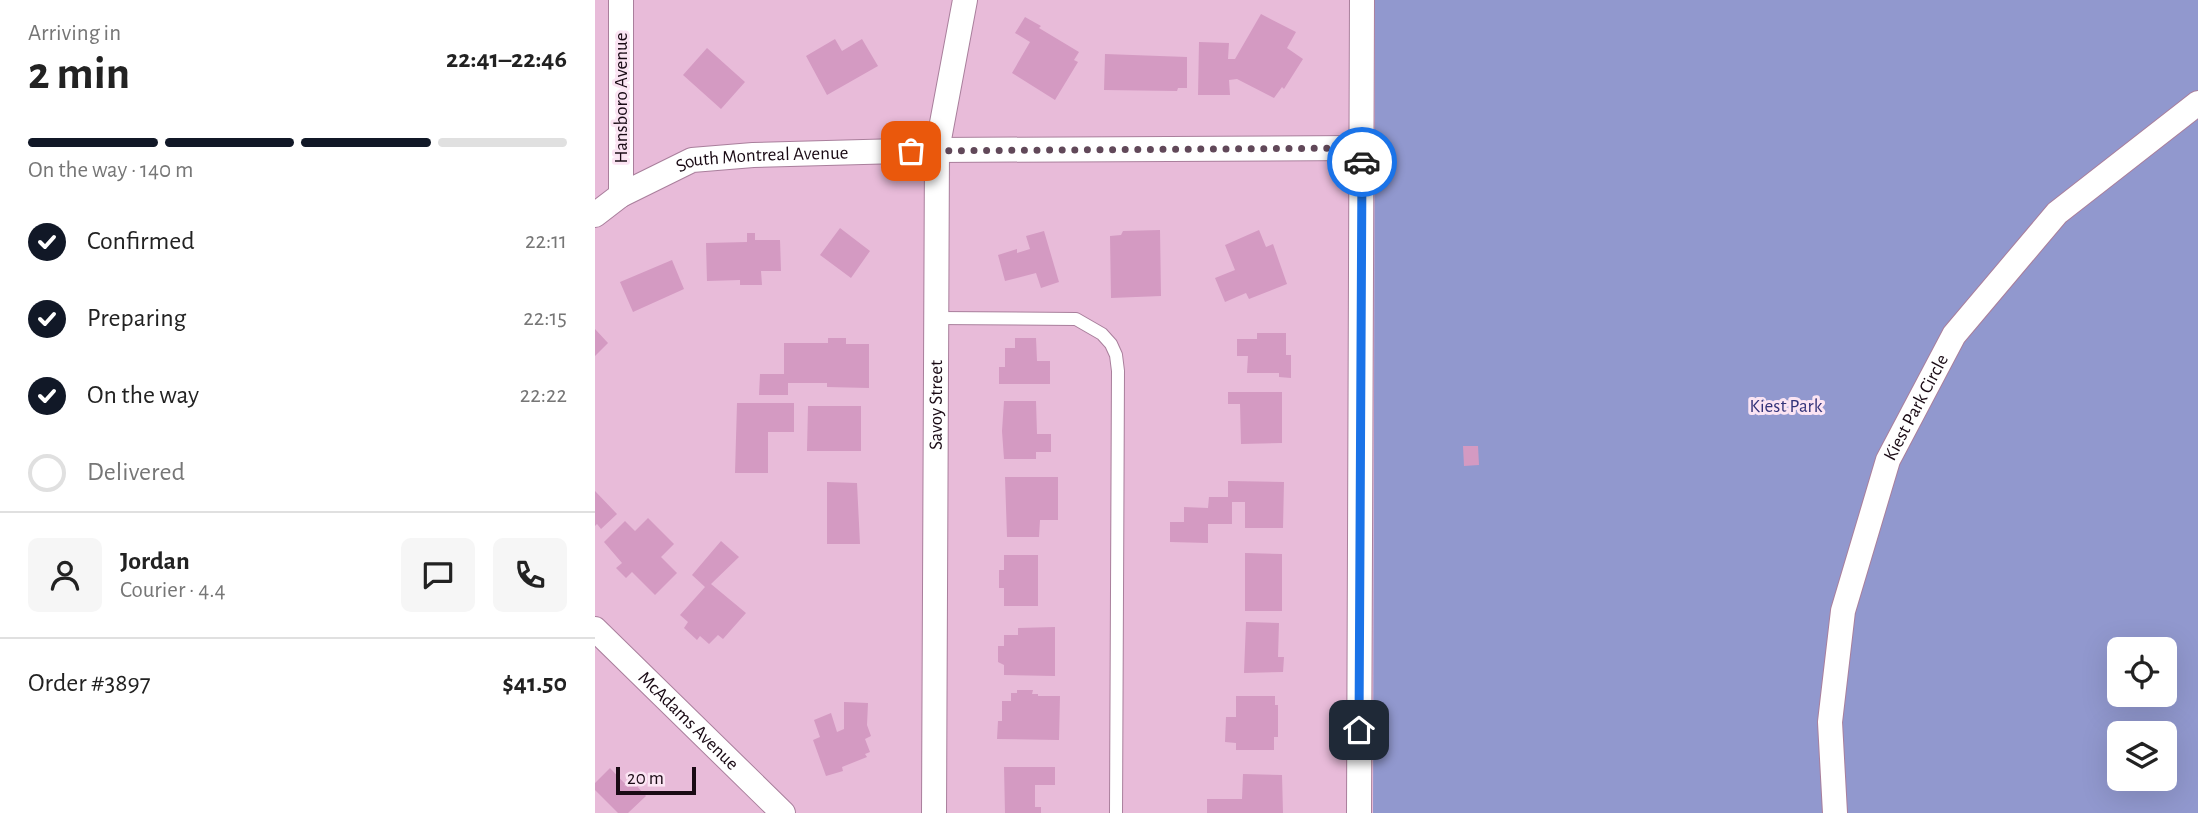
<!DOCTYPE html>
<meta charset="utf-8">
<style>
body{margin:0;font-family:"Alegreya Sans",sans-serif;background:#f6f6f6;color:#222;height:100vh;display:flex;flex-direction:column;font-size:26px;white-space:nowrap}
*{box-sizing:border-box;margin:0}
p{font-size:23px;color:#767676}
.icon{flex:none;width:38px;height:38px;fill:none;stroke:currentColor;stroke-width:2;stroke-linecap:round;stroke-linejoin:round}
.map{position:relative;flex:1;overflow:hidden}
.drawer{display:flex;flex-direction:column;background:#fff;width:595px}
.drawer>*{flex:none}
.buttons{position:absolute;left:1512px;top:637px;display:grid;gap:14px}
.buttons a{display:grid;place-items:center;width:70px;height:70px;border-radius:10px;background:#fff;box-shadow:0 7px 28px #0002;font-size:35px}
.scale{position:absolute;left:21px;bottom:18px;width:80px;box-sizing:border-box;padding-left:7px;border:4px solid #190a14;border-top:0;font-size:19px;line-height:24px;white-space:nowrap;color:#190a14;-webkit-text-stroke:5px #fbe4f3;paint-order:stroke}
.pin{position:absolute;display:grid;place-items:center;width:60px;height:60px;color:#fff;margin:-30px;border-radius:14px;box-shadow:0 4px 10px #0006}
.courier{position:absolute;display:grid;place-items:center;width:70px;height:70px;margin:-35px;border:5px solid #1a73e8;border-radius:50%;background:#fff;color:#222;box-shadow:0 2px 9px #0007}
.head em{font-style:normal;font-weight:700}
.head div{display:flex;flex-direction:column-reverse}
.head{display:flex;align-items:center;justify-content:space-between;height:119px;padding:0 28px}
h1{font-size:46px;font-weight:700;line-height:52px}
.bar{display:grid;grid-template-columns:repeat(4,1fr);gap:10px 7px;align-content:center;height:84px;padding:0 28px}
.bar i{height:9px;border-radius:5px;background:#e0e0e0}
.bar .active{background:#111827}
.bar p{grid-column:span 4}
.line{display:flex;align-items:center;gap:18px;padding:0 28px;border-top:2px solid #e0e0e0}
.line div{flex:1}
.round{display:grid;place-items:center;flex:none;width:74px;height:74px;border-radius:10px;background:#f6f6f6}
ol{padding:0 28px;list-style:none}
li{display:flex;align-items:center;gap:21px;height:77px}
li p{margin-inline-start:auto}
li .icon{padding:7px;border-radius:50%;background:#111827;color:#fff;stroke-width:4}
li:last-child{color:#767676}
li i{width:38px;height:38px;border:4px solid #e0e0e0;border-radius:50%}
main{display:flex;flex:1;min-height:0}
.map>svg:first-child{display:block}
.green{fill:#9198ce;fill-rule:evenodd}
.building{fill:#d49ac2}
.lines{fill:none;stroke-linecap:round;stroke-linejoin:round}
.service-casing{stroke:#a97f9c;stroke-width:14}
.minor-casing{stroke:#a97f9c;stroke-width:26}
.service{stroke:#fff;stroke-width:12}
.minor{stroke:#fff;stroke-width:24}
.done{stroke:#614859;stroke-width:7;stroke-dasharray:0 12.6}
.route{stroke:#1a73e8;stroke-width:9}
.labels{text-anchor:middle;dominant-baseline:central;stroke-width:6;stroke-linejoin:round;paint-order:stroke}
.street-label{font-size:19px;fill:#190a14;stroke:#fbe4f3}
.park-label{font-size:19px;fill:#333379;stroke:#fbe4f3}
</style>
<main>
<section class="drawer">
<div class="head"><div><h1>2 min</h1><p>Arriving in</p></div><em>22:41–22:46</em></div>
<div class="bar"><i class="active"></i><i class="active"></i><i class="active"></i><i></i><p>On the way · 140 m</p></div>
<ol>
<li><svg class="icon" aria-label="check" viewBox="0 0 24 24"><path d="M5 12l5 5 9-10"/></svg>Confirmed<p>22:11</p></li>
<li><svg class="icon" aria-label="check" viewBox="0 0 24 24"><path d="M5 12l5 5 9-10"/></svg>Preparing<p>22:15</p></li>
<li><svg class="icon" aria-label="check" viewBox="0 0 24 24"><path d="M5 12l5 5 9-10"/></svg>On the way<p>22:22</p></li>
<li><i></i>Delivered</li>
</ol>
<div class="line" style="height:126px"><a class="round"><svg class="icon" aria-label="person" viewBox="0 0 24 24"><circle cx="12" cy="8" r="4"/><path d="M4 21q1-7 8-7t8 7"/></svg></a><div><b>Jordan</b><p>Courier · 4.4</p></div><a class="round"><svg class="icon" aria-label="chat" viewBox="0 0 24 24"><path d="M4 5h16v11H9l-5 4z"/></svg></a><a class="round"><svg class="icon" aria-label="phone" viewBox="0 0 24 24"><path d="M5 4h4l2 5-3 2q2 4 5 5l2-3 5 2v4C11 20 4 13 5 4z"/></svg></a></div>
<div class="line" style="height:91px"><div>Order #3897</div><b>$41.50</b></div>
</section>
<div class="map">
<svg width="1603" height="813" viewBox="0 0 1603 813">
<rect width="100%" height="100%" fill="#e8bbd9"/>
<!-- green -->
<path class="green" d="M780 0H1603V813H778ZM1524 649H1570V695H1524ZM1524 733H1570V779H1524Z"/>
<!-- building -->
<path class="building" d="M666 14 701 32 692 48 708 59 689 89 687 87 679 98 642 79 634 80 635 95H603L604 42 634 43 633 59H640Z
M430 17 446 26 444 28 484 52 479 60 483 62 460 100 417 73 435 42 420 33Z
M240 39 247 51 267 39 283 66 232 95 211 56Z
M112 48 150 82 126 109 88 75Z
M510 54 592 57V88H583L582 91 509 90Z
M245 228 275 251 256 278 225 255Z
M565 230 566 296 516 298 515 236 526 235 528 231Z
M664 230 671 247 678 244 692 284 654 299 651 293 630 302 620 278 640 270 630 245Z
M449 231 464 282 446 288 441 273 410 281 403 255 422 249V253L435 249 431 236Z
M152 233H160V240H185L186 271H166L167 285H145V280L112 281 111 243 152 242Z
M77 260 89 289 38 312 25 282Z
M0 329 13 343 0 356Z
M662 333H691V355H696V378L684 377V373H652L653 356H642V339H662Z
M233 338H251V344H274V388L232 387V383H193V395H164L165 374H189V343H233Z
M420 338H441L442 361H455V384H404V367H410V348H420Z
M633 392H687V443L646 444 645 404H633Z
M409 401H441L442 434H456V452H441V459H409L407 431Z
M142 403H199V432H173V473H140Z
M213 406H266V451H212Z
M868 446H883L884 465 869 466Z
M410 477H463V520H445L444 537H412Z
M633 481 689 482 688 528H650V502H637V524H613V543L575 542V522H589V507L613 508 614 497H633Z
M232 482 262 483 265 544H232Z
M0 491 22 514 6 529 2 524 0 526Z
M53 518 79 544 66 557 82 573 60 595 37 572 31 578 21 568 27 563 9 542 30 521 40 531Z
M126 541 144 557 116 584 151 613 128 639 123 635 114 644 105 636 102 640 89 628 93 622 85 615 110 587 97 575Z
M650 553 687 554V611H650Z
M409 555H443V606H409V588H404V570H409Z
M651 622 684 623 683 657H689L688 672 649 673Z
M460 627V676L409 675V665L403 662V646H409V635H423V628Z
M422 690H438L437 694H443V696H465L464 740 402 739 403 721H407V701H416V693H422Z
M641 696H680V705H683V737H679V750H641V743L630 742 631 717H641Z
M249 702 273 703 272 725 276 736 270 739 275 752 270 754 272 757 247 767 248 771 231 776 218 740 225 737 219 720 236 713 242 732 249 729Z
M409 767H460V785H440V807H446V813H410Z
M15 768 33 787 38 782 51 796 33 813H23L0 790V783Z
M648 774 687 775 688 813H612V799H647Z"/>
<g class="lines">
<defs>
<path id="service" d="M341 318 481 319 507 334 516 344 521 355 523 371 521 813"/>
<g id="minor">
<path d="M26 0V195"/>
<path id="s1" d="M0 215 26 195 97 160 158 155 342 150 767 148"/>
<path id="s2" d="M0 629 188 813"/>
<path id="s3" d="M339 813 342 150 370 0"/>
<path d="M764 813 767 0"/>
<path id="s4" d="M1240 813 1235 722 1248 611 1293 460 1359 335 1462 213 1603 103"/>
</g>
</defs>
<!-- service casing -->
<use href="#service" class="service-casing"/>
<!-- minor casing -->
<use href="#minor" class="minor-casing"/>
<!-- service -->
<use href="#service" class="service"/>
<!-- minor -->
<use href="#minor" class="minor"/>
</g>
<g class="lines">
<!-- done -->
<path class="done" d="M316 151 767 148V162"/>
<!-- route -->
<path class="route" d="M764 730 767 162"/>
</g>
<g class="labels">
<!-- street labels -->
<g class="street-label">
<text transform="translate(26 98) rotate(-90)">Hansboro Avenue</text>
<text stroke="none"><textPath href="#s1" startOffset="182">South Montreal Avenue</textPath></text>
<text stroke="none"><textPath href="#s3" startOffset="408">Savoy Street</textPath></text>
<text stroke="none"><textPath href="#s4" startOffset="420">Kiest Park Circle</textPath></text>
<text stroke="none"><textPath href="#s2" startOffset="131">McAdams Avenue</textPath></text>
</g>
<!-- park labels -->
<g class="park-label">
<text x="1191" y="406">Kiest Park</text>
</g>
</g>
</svg>
<div class="buttons">
<a><svg class="icon" aria-label="locate" viewBox="0 0 24 24"><circle cx="12" cy="12" r="6"/><path d="M12 2v4M12 18v4M2 12h4M18 12h4"/></svg></a>
<a><svg class="icon" aria-label="layers" viewBox="0 0 24 24"><path d="M12 4l9 5-9 5-9-5zM3 14l9 5 9-5"/></svg></a>
</div>
<div class="scale">20 m</div>
<div class="pin" style="left:316px;top:151px;background:#ea580c"><svg class="icon" aria-label="bag" viewBox="0 0 24 24"><path d="M5 8h14l-1 12H6zM9 8a3 3 0 0 1 6 0"/></svg></div>
<div class="pin" style="left:764px;top:730px;background:#1f2937"><svg class="icon" aria-label="home" viewBox="0 0 24 24"><path d="M3 11l9-7 9 7M6 9v11h12V9"/></svg></div>
<div class="courier" style="left:767px;top:162px"><svg class="icon" aria-label="car" viewBox="0 0 24 24"><path d="M5 17H2v-5l4-1 3-4h7l3 4 3 1v5h-3M9 17h6M6 11h13"/><circle cx="7" cy="17" r="2"/><circle cx="17" cy="17" r="2"/></svg></div>
</div>
</main>
